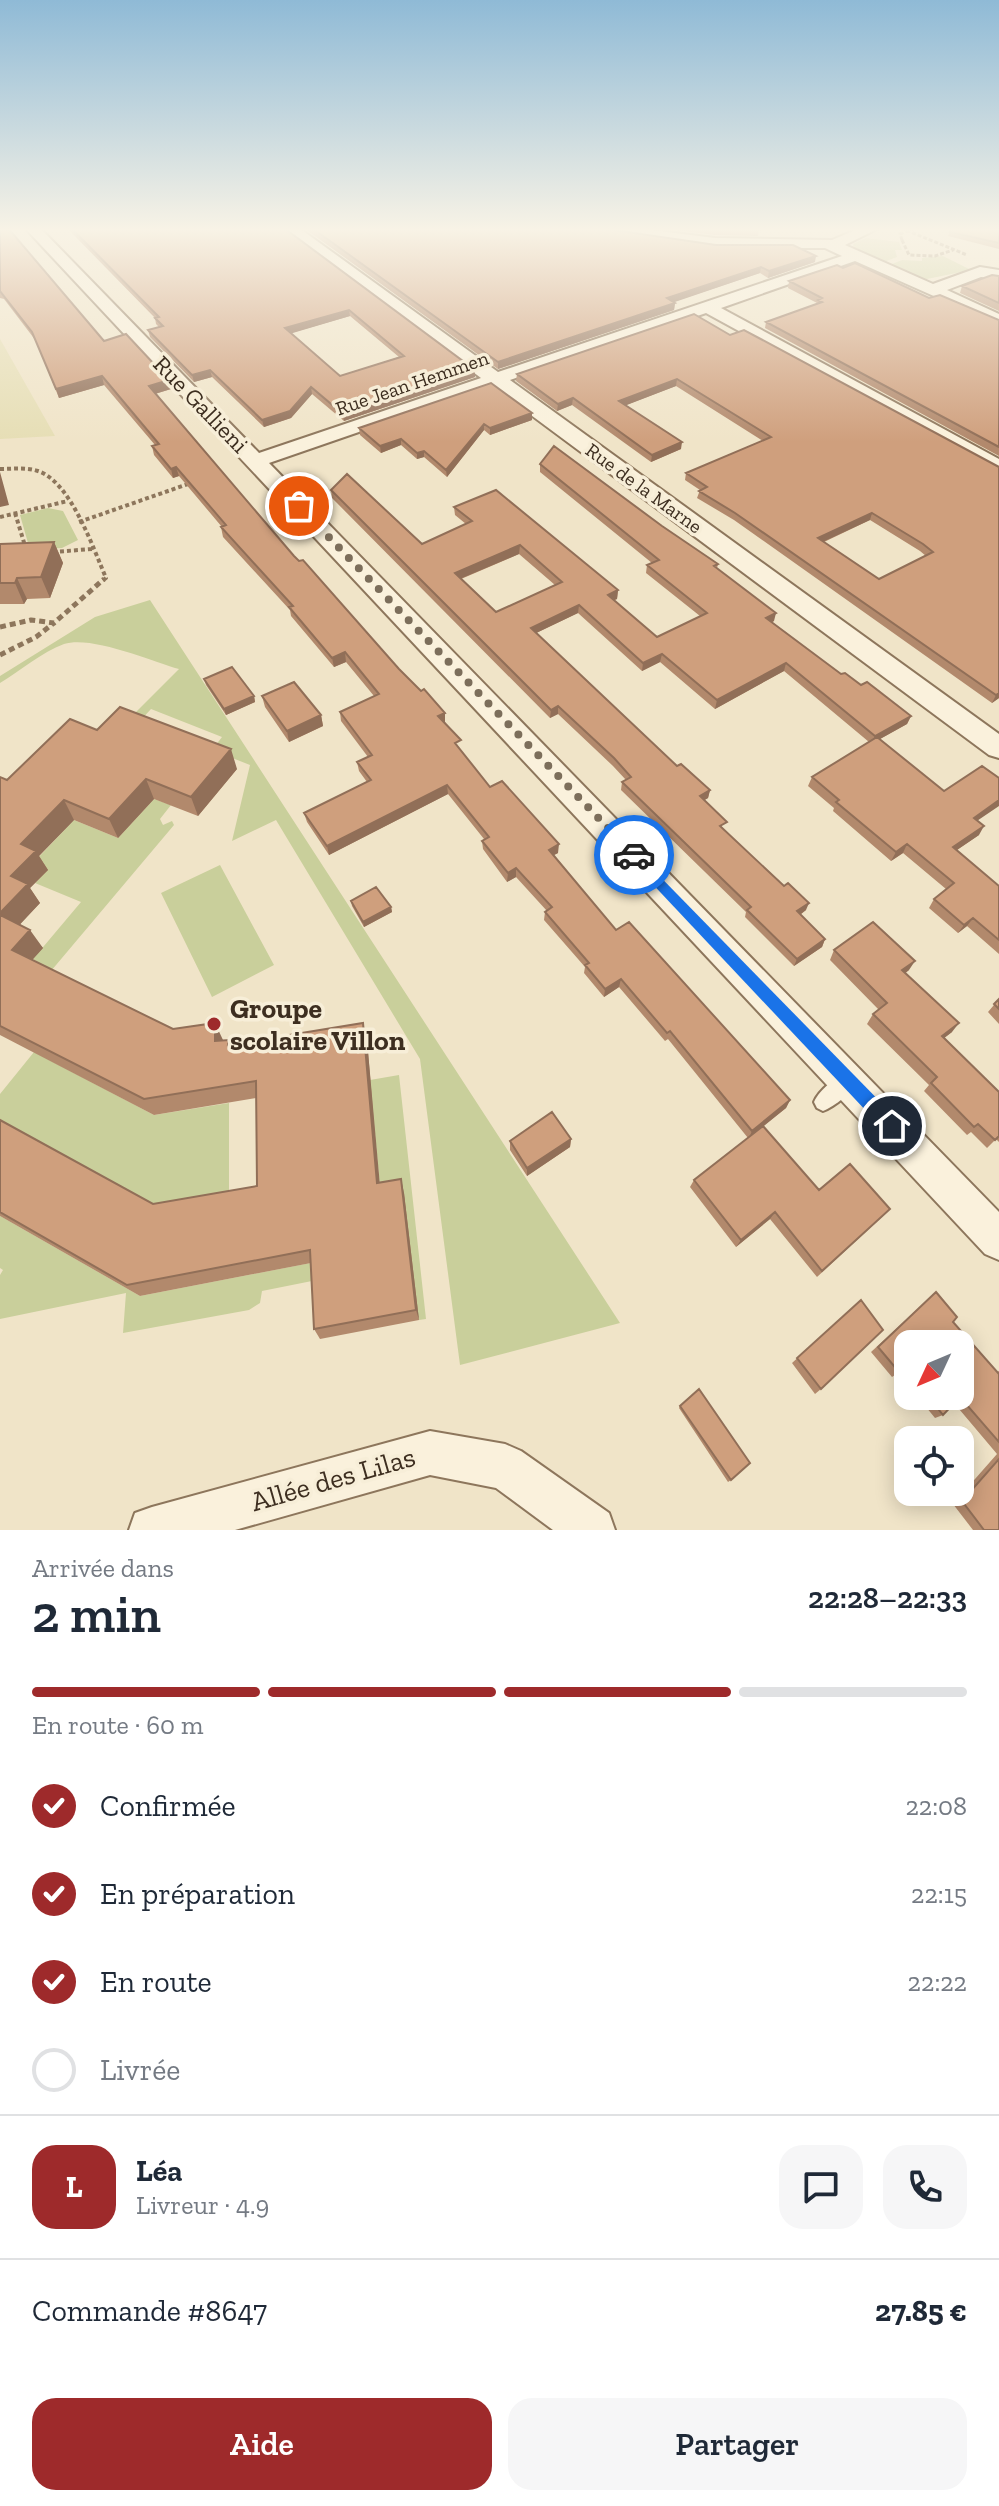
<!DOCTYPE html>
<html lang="fr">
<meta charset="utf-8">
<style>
body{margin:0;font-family:"Zilla Slab",serif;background:#f6f6f7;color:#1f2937;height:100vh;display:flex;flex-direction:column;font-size:30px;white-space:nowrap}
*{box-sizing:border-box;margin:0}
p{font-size:26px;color:#747a83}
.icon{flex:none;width:44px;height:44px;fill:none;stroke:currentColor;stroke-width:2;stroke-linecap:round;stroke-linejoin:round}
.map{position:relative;height:1530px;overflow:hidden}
.side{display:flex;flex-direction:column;background:#fff;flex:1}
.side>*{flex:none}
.needle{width:52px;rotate:226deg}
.fabs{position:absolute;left:894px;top:1330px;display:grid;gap:16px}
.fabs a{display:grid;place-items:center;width:80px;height:80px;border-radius:16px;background:#fff;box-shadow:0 4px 20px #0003;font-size:40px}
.pin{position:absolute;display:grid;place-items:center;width:68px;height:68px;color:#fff;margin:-34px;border:4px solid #fff;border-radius:50%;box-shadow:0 2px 8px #0007}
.courier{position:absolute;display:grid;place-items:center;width:80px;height:80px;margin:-40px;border:6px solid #1a73e8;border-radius:50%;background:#fff;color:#222;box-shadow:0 2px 10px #0007}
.overview em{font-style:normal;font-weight:600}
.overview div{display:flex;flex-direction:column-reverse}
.overview{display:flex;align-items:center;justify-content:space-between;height:136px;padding:0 32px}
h1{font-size:52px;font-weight:600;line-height:60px}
.bar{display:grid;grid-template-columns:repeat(4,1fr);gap:12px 8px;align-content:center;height:96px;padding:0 32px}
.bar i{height:10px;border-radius:6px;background:#e0e1e3}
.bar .selected{background:#9e2a2b}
.bar p{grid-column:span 4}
.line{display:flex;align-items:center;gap:20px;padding:0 32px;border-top:2px solid #e0e1e3}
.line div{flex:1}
.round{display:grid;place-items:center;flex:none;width:84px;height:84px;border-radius:24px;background:#f6f6f7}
ol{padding:0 32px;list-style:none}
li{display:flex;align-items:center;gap:24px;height:88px}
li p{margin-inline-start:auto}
li .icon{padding:8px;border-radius:50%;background:#9e2a2b;color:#fff;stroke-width:4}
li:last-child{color:#747a83}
li i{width:44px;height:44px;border:4px solid #e0e1e3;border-radius:50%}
.action{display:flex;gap:16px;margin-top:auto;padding:16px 32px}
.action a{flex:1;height:92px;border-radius:24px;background:#9e2a2b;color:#fff;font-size:32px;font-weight:600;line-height:92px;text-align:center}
.action a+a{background:#f6f6f7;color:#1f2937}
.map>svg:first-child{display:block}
.farmland{fill:#e6deb5}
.green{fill:#c9cf9b}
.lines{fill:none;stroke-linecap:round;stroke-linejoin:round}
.lane-casing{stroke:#8d765c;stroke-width:4}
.street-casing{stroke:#8d765c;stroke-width:4}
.path-far2{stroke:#8d765c;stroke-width:3;stroke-dasharray:4 2;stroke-linecap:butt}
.path-far1{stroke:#8d765c;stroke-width:4;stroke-dasharray:4 3;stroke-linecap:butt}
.path{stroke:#8d765c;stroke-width:5;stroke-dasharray:6 4;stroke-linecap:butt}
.lane{fill:#faf1dc;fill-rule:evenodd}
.street{fill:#faf1dc;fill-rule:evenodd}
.wall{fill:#b2896c;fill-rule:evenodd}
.shaded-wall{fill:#916f58}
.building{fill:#cf9f7d;stroke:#916f58;stroke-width:2;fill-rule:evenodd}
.route{fill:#1a73e8}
.done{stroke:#7c6e5b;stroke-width:8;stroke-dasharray:0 14.4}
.poi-dot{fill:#9e2a2b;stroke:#f7eed8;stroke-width:3}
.labels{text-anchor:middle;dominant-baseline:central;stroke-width:7;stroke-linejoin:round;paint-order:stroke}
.far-street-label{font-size:20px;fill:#3d2e20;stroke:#f7eed8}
.street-label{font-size:24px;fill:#3d2e20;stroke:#f7eed8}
.near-poi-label{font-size:28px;font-weight:bold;fill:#3d2e20;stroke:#f7eed8;text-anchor:start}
.near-street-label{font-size:28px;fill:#3d2e20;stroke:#f7eed8}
</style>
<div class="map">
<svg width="999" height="1530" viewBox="0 0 999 1530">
<rect width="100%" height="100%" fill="#f0e4c8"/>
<!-- farmland -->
<path class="farmland" d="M0 339 55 436 0 439Z"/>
<!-- green -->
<path class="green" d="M866 238 899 242 902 250H895L897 257 881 263 854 249 853 244Z
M943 256 971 270 922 280 887 266 902 260 922 261V258Z
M48 508 63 511 78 540 62 548 30 550 20 515Z
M150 600 620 1323 460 1365 420 1059 276 820 232 841 250 765 212 750 222 737 151 709 139 722 130 718 179 669C151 661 91 635 64 644 42 652 20 671 0 683V676L95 617Z
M154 799 171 805 160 819 163 825 172 821 174 825 51 971 33 959 81 902 35 883 47 870 33 863 74 820 118 838Z
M220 865 274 965 212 997 161 893Z
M34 1052 154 1115 229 1103V1206L164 1218 0 1127V1094Z
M399 1075 426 1319 419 1320 381 1197 370 1080Z
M0 1216 140 1296 316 1262 317 1280 262 1291 260 1303 249 1310 123 1333 126 1293 0 1319V1275L3 1270 0 1268Z"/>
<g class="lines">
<defs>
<path id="lane" d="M849 1071 855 1074 858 1080C853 1092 835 1106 823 1111L817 1108 814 1102C819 1090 837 1076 849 1071Z"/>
<path id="street" d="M25 228H40L259 453 481 378 282 228H299L498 372 842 256 825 248H715L601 232 594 228H635L715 238 832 240 860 228H879L845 245 933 284 980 267 999 270V280L981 277 947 290 999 314V325L855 261 721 308 999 459V473L706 313 510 380 999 734V758L989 755 492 386 269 463 999 1212V1260L985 1254Z
M430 1431 505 1444 521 1451 609 1513 615 1530H553L496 1488 430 1475 235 1530H129L135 1513 152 1507Z"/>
</defs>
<!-- lane casing -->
<use href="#lane" class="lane-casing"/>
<!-- street casing -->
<use href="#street" class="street-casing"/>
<!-- path-far2 -->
<path class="path-far2" d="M901 228 967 255
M902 240 909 255 935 256 953 250
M902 240 900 234 915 228"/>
<!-- path-far1 -->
<path class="path-far1" d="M0 469C13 469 26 467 38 471 71 482 93 548 106 578L102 581
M15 513 26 549
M0 517 68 501
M79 522 191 483
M53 552 92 549"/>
<!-- path -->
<path class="path" d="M0 627 31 620 54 623 104 579
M0 655 36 637 54 623"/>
<!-- lane -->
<use href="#lane" class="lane"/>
<!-- street -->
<use href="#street" class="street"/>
</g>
<!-- wall -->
<path class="wall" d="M0 228 104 341 171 389 155 394 294 556 445 722 460 750 490 787 558 853 554 855 616 930 790 1100 786 1108 763 1126 819 1190 883 1216 817 1277 770 1219 736 1247 690 1187 694 1180 748 1138 668 1039 665 1041 619 987 604 997 584 973 585 967 544 920 545 912 547 911 516 877 507 882 483 849 482 841 484 839 448 794 329 855 307 822 304 813 367 782 359 771 357 762 368 757 341 721 340 712 374 696 346 662 334 667 291 616 290 610 223 537 221 527H222L179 476 173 478 154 455 152 446 155 445 104 385 59 398 36 341 4 299 0 298Z
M67 228H284L475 370V377L344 421 312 394 291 418 264 427 212 377 194 382 150 337 148 330 159 327 156 324 155 318ZM350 316 399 357 340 376 291 333Z
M304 228H600L815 262 768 278 760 273 673 302 675 303 674 310 498 369Z
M659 228H764L759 229 758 236 715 235Z
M999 228V249L948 236 950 232Z
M999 276V311L960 293 962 286Z
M789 281 929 298 999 320V456L765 328 766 322 816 304 817 303 788 288Z
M730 335 999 467V698L992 703 734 520 697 498 700 490 685 480 686 473 763 441 676 386 626 405 681 449 651 462 572 405 557 411 516 381 517 374ZM870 520 920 551 926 556 879 579 824 542Z
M532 413V420L490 435 484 430 447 477 424 457 417 459 401 445 381 453 360 435 359 428Z
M540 464 662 526 718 564 717 568 774 621 772 622 841 674 911 716 907 724 880 739 977 821 979 835 957 850 999 886V954L967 926 958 933 929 908 934 899 946 889 903 853 891 861 833 811 834 808 808 786 812 777 869 742 784 671 715 709 660 662 642 671 578 613 536 633 677 766 710 790 708 798 704 800 724 830 806 910 800 915 825 939 822 947 794 966 745 917 746 912 621 790 622 782 626 780 613 766 558 714 550 718 332 498 331 490 422 544 466 524 455 515 454 507 618 590 617 599 614 600 657 637 700 616 646 573 647 565 652 563 540 472ZM519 554 555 585 496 612 461 579Z
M54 542 63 563 50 598 27 599 24 604H0V544Z
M204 679 254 696 255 702 226 715 206 685Z
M262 696 321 715 323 726 289 742 265 707Z
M97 730 237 769 198 816 154 799 118 838 74 820 39 856 48 870 30 888 40 903 20 924 43 948 32 960 173 1029 223 1040H229L231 1044 363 1023 367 1040 379 1183 404 1193 419 1320 320 1339 314 1329 311 1263 140 1296 0 1216V1120L153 1204 257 1186 256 1098 154 1115 0 1035V777L7 780Z
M351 901 391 907 392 912 364 927 352 906Z
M834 950 909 970 905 973 952 1032 944 1038 999 1092V1142L996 1139 987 1148 971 1132 967 1135 924 1091 929 1085 867 1024 873 1014 879 1010 830 960Z
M999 999V1024L988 1012Z
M571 1139 570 1147 527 1176 510 1150V1141Z
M936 1292 953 1322 997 1372 999 1371V1530H973L953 1504 997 1454 954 1403 943 1415 935 1418 917 1396H960L908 1344V1385L898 1373 892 1377 871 1352Z
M861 1300 821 1389 815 1394 792 1363Z
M680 1406 731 1480 728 1482 679 1408Z"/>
<!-- shaded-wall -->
<path class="shaded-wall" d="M816 256 815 262 768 278 769 271Z
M761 267 760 273 666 305 667 298Z
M675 303 674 310 498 369V362Z
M349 310 350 316 286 335 285 328Z
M210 370 212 377 194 382 192 375Z
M475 370V377L344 421 343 414Z
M102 376 104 385 59 398 56 389Z
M677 379 676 386 619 408V401Z
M169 380 171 389 151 395 149 386Z
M311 387 312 394 291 418 264 427 262 420Z
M573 398 572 405 557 411 558 404Z
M532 413V420L490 435V428Z
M484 424V430L447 477 446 470Z
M401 439V445L381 453 380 446Z
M682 442 681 449 651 462 652 455Z
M424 451V457L417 459V453Z
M176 467 179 476 173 478 171 469Z
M0 472 9 505 0 507Z
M872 513 870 520 816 545 818 538Z
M54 542 63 563 50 598 41 577Z
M520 545 519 554 455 581V573Z
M17 578 27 599 24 604 15 583Z
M618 590 617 599 607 603 608 595Z
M579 605 578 613 530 636 531 628Z
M776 613 774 621 764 626 766 618Z
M345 652 346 662 334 667 332 658Z
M662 654 660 662 642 671 643 663Z
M786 663 784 671 715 709 717 700Z
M999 693V698L992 703 996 695Z
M254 696 255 702 226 715 224 709Z
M558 706V714L550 718 551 710Z
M445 713V722L439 725 438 716Z
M321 715 323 726 289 742 287 731Z
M911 716 907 724 871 744 875 736Z
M231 749 237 769 198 816 191 797Z
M146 779 154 799 118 838 109 819Z
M447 785 448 794 329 855 327 846Z
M710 790 708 798 698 804 700 796Z
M64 800 74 820 39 856 48 870 30 888 40 903 12 933 0 916V913L21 844Z
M999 800V806L968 827 974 818Z
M984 826 979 835 948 856 953 847Z
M559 844 558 853 548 858 549 850Z
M907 844 903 853 891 861 896 852Z
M516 868V877L507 882 508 873Z
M809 903 806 910 794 919 797 911Z
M391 907 392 912 364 927 363 922Z
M973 918 967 926 958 933 964 925Z
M30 930 43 948 25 968 12 950Z
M825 939 822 947 794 966 797 959Z
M915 961 909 970 897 980 902 970Z
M621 979 619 987 604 997 605 989Z
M215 1023 223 1040 224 1058 215 1041Z
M363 1023 367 1040 381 1197 377 1183Z
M959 1023 952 1032 935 1045 942 1036Z
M790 1100 786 1108 749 1138 752 1131Z
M571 1139 570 1147 527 1176V1168Z
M401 1179 404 1193 419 1320 416 1310Z
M775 1212 770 1219 736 1247 741 1240Z"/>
<!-- building -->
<path class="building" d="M0 228H8L104 341 126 334 169 380 149 386 294 556 299 561 303 560 399 669 421 691 424 689 445 713 438 716 461 740 455 743 490 787 502 781 559 844 549 850 616 930 629 922 790 1100 752 1131 670 1031 667 1033 621 979 605 989 585 965 589 963 545 912 552 907 516 868 508 873 482 841 489 837 447 785 327 846 304 813 371 780 357 762 372 755 340 712 379 694 345 652 332 658 289 607 293 606 221 527 226 525 176 467 171 469 152 446 159 444 102 376 56 389 32 332 0 291Z
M71 228H284L475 370 343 414 311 387 290 411 262 420 210 370 192 375 148 330 163 326 155 318 159 317ZM349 310 404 356 340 376 285 328Z
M312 228H600L716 245H793L816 256 769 271 761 267 667 298 675 303 498 362Z
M708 228H756L759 230 716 229Z
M952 228H999V243L950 232Z
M855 263 929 298 940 295 999 320V447L766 322 822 302 818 300 822 298 789 281 837 265 843 268Z
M992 275 999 276V303L962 286Z
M694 314 730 335 744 330 999 467V693L996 695 735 513 699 491 707 487 686 473 771 437 677 379 619 401 682 442 652 455 573 398 558 404 517 374ZM872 513 923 544 933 552 879 579 818 538Z
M491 383 532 413 490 428 484 424 446 470 424 451 417 453 401 439 380 446 359 428Z
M554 446 662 526 718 564 714 566 776 613 766 618 841 674 845 673 861 685 867 682 911 716 875 736 786 663 717 700 662 654 643 663 579 605 531 628 677 766 681 764 710 790 700 796 727 822 720 826 784 886 788 883 809 903 797 911 825 939 797 959 747 910 751 907 622 782 631 777 614 758 558 706 551 710 331 490 347 474 422 544 472 521 454 507 496 490 618 590 608 595 657 637 707 613 647 565 659 560 540 464ZM520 545 562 582 496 612 455 573Z
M54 542 41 577 17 578 15 583H0V544Z
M232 667 254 696 224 709 204 679Z
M294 682 321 715 287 731 262 696Z
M120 707 231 749 191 797 146 779 109 819 64 800 21 844 36 851 11 876 28 884 0 913V777L7 780 70 719 97 730Z
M877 737 944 791 982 766 999 778V800L974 818 984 826 953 847 999 886V940L973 918 964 925 934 899 954 883 907 844 896 852 836 802 839 800 812 777Z
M376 887 391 907 363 922 351 901Z
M0 915 30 930 12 950 173 1029 215 1023V1041L229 1040 228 1045 363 1023 377 1183 401 1179 416 1310 314 1329 310 1250 127 1285 0 1212V1120L153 1204 257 1186 256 1081 144 1099 0 1026Z
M873 922 915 961 902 970 959 1023 942 1036 999 1092V1136L995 1140 978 1124 974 1127 931 1083 937 1077 873 1014 887 1003 834 950Z
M999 999V1009L994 1004Z
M552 1112 571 1139 527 1168 510 1141Z
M763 1126 819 1190 850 1164 890 1209 822 1271 775 1212 741 1240 694 1180Z
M936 1292 957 1317 953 1322 999 1374V1442L960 1397 943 1415 928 1396H960V1344H908V1372L904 1367 899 1372 878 1347Z
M861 1300 883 1330 821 1389 797 1358Z
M699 1389 750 1463 731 1480 680 1406Z
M999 1459V1530H984L962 1501Z"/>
<!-- sky -->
<linearGradient id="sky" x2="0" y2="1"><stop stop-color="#8fbad6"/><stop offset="0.52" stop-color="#f8f3e6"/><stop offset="1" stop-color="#f8f3e6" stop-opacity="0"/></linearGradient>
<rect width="999" height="442" fill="url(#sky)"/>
<!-- route -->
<path class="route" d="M634 850 898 1120 901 1126 898 1132 892 1134 886 1132 629 859V851Z"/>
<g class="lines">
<!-- done -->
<path class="done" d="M299 506 634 855"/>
</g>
<!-- markers -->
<circle class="poi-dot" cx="214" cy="1024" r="8"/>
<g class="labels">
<!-- far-street labels -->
<g class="far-street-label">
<text transform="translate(412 383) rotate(-19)">Rue Jean Hemmen</text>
<text transform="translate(644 488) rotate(36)">Rue de la Marne</text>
</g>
<!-- street labels -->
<g class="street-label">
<text transform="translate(201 404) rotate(46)">Rue Gallieni</text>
</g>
<!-- near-poi labels -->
<g class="near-poi-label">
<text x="230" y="1008">Groupe<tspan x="230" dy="32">scolaire Villon</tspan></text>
</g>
<!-- near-street labels -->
<g class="near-street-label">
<text transform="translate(333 1479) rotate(-16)">Allée des Lilas</text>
</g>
</g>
</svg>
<div class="fabs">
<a><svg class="needle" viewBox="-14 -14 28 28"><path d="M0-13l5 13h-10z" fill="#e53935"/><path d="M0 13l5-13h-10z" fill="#747a83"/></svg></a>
<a><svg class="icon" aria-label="locate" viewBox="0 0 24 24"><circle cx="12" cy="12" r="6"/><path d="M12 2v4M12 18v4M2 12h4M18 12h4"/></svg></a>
</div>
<div class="pin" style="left:299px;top:506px;background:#ea580c"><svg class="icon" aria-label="bag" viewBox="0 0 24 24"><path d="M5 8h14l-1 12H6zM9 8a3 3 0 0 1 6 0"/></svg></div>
<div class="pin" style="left:892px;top:1126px;background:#1f2937"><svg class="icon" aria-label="home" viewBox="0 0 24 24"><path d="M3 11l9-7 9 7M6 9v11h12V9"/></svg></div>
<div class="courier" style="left:634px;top:855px"><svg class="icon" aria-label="car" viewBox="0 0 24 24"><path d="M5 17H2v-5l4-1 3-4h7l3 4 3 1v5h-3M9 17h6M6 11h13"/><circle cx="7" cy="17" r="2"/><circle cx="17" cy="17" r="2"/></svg></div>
</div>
<section class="side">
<div class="overview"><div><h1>2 min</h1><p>Arrivée dans</p></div><em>22:28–22:33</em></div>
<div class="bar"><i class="selected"></i><i class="selected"></i><i class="selected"></i><i></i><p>En route · 60 m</p></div>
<ol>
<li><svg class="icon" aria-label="check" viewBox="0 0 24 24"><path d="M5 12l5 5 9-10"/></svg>Confirmée<p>22:08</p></li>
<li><svg class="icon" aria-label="check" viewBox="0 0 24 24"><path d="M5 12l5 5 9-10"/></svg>En préparation<p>22:15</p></li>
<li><svg class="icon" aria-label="check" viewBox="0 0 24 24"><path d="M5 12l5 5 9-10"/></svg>En route<p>22:22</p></li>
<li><i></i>Livrée</li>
</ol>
<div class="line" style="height:144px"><b class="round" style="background:#9e2a2b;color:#fff">L</b><div><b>Léa</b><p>Livreur · 4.9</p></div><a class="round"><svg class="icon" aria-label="chat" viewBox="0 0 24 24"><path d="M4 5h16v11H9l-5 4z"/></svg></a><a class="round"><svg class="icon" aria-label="phone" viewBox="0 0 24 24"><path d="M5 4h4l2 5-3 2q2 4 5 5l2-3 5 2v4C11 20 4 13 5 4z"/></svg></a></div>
<div class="line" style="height:104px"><div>Commande #8647</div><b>27.85 €</b></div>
<div class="action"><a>Aide</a><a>Partager</a></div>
</section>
